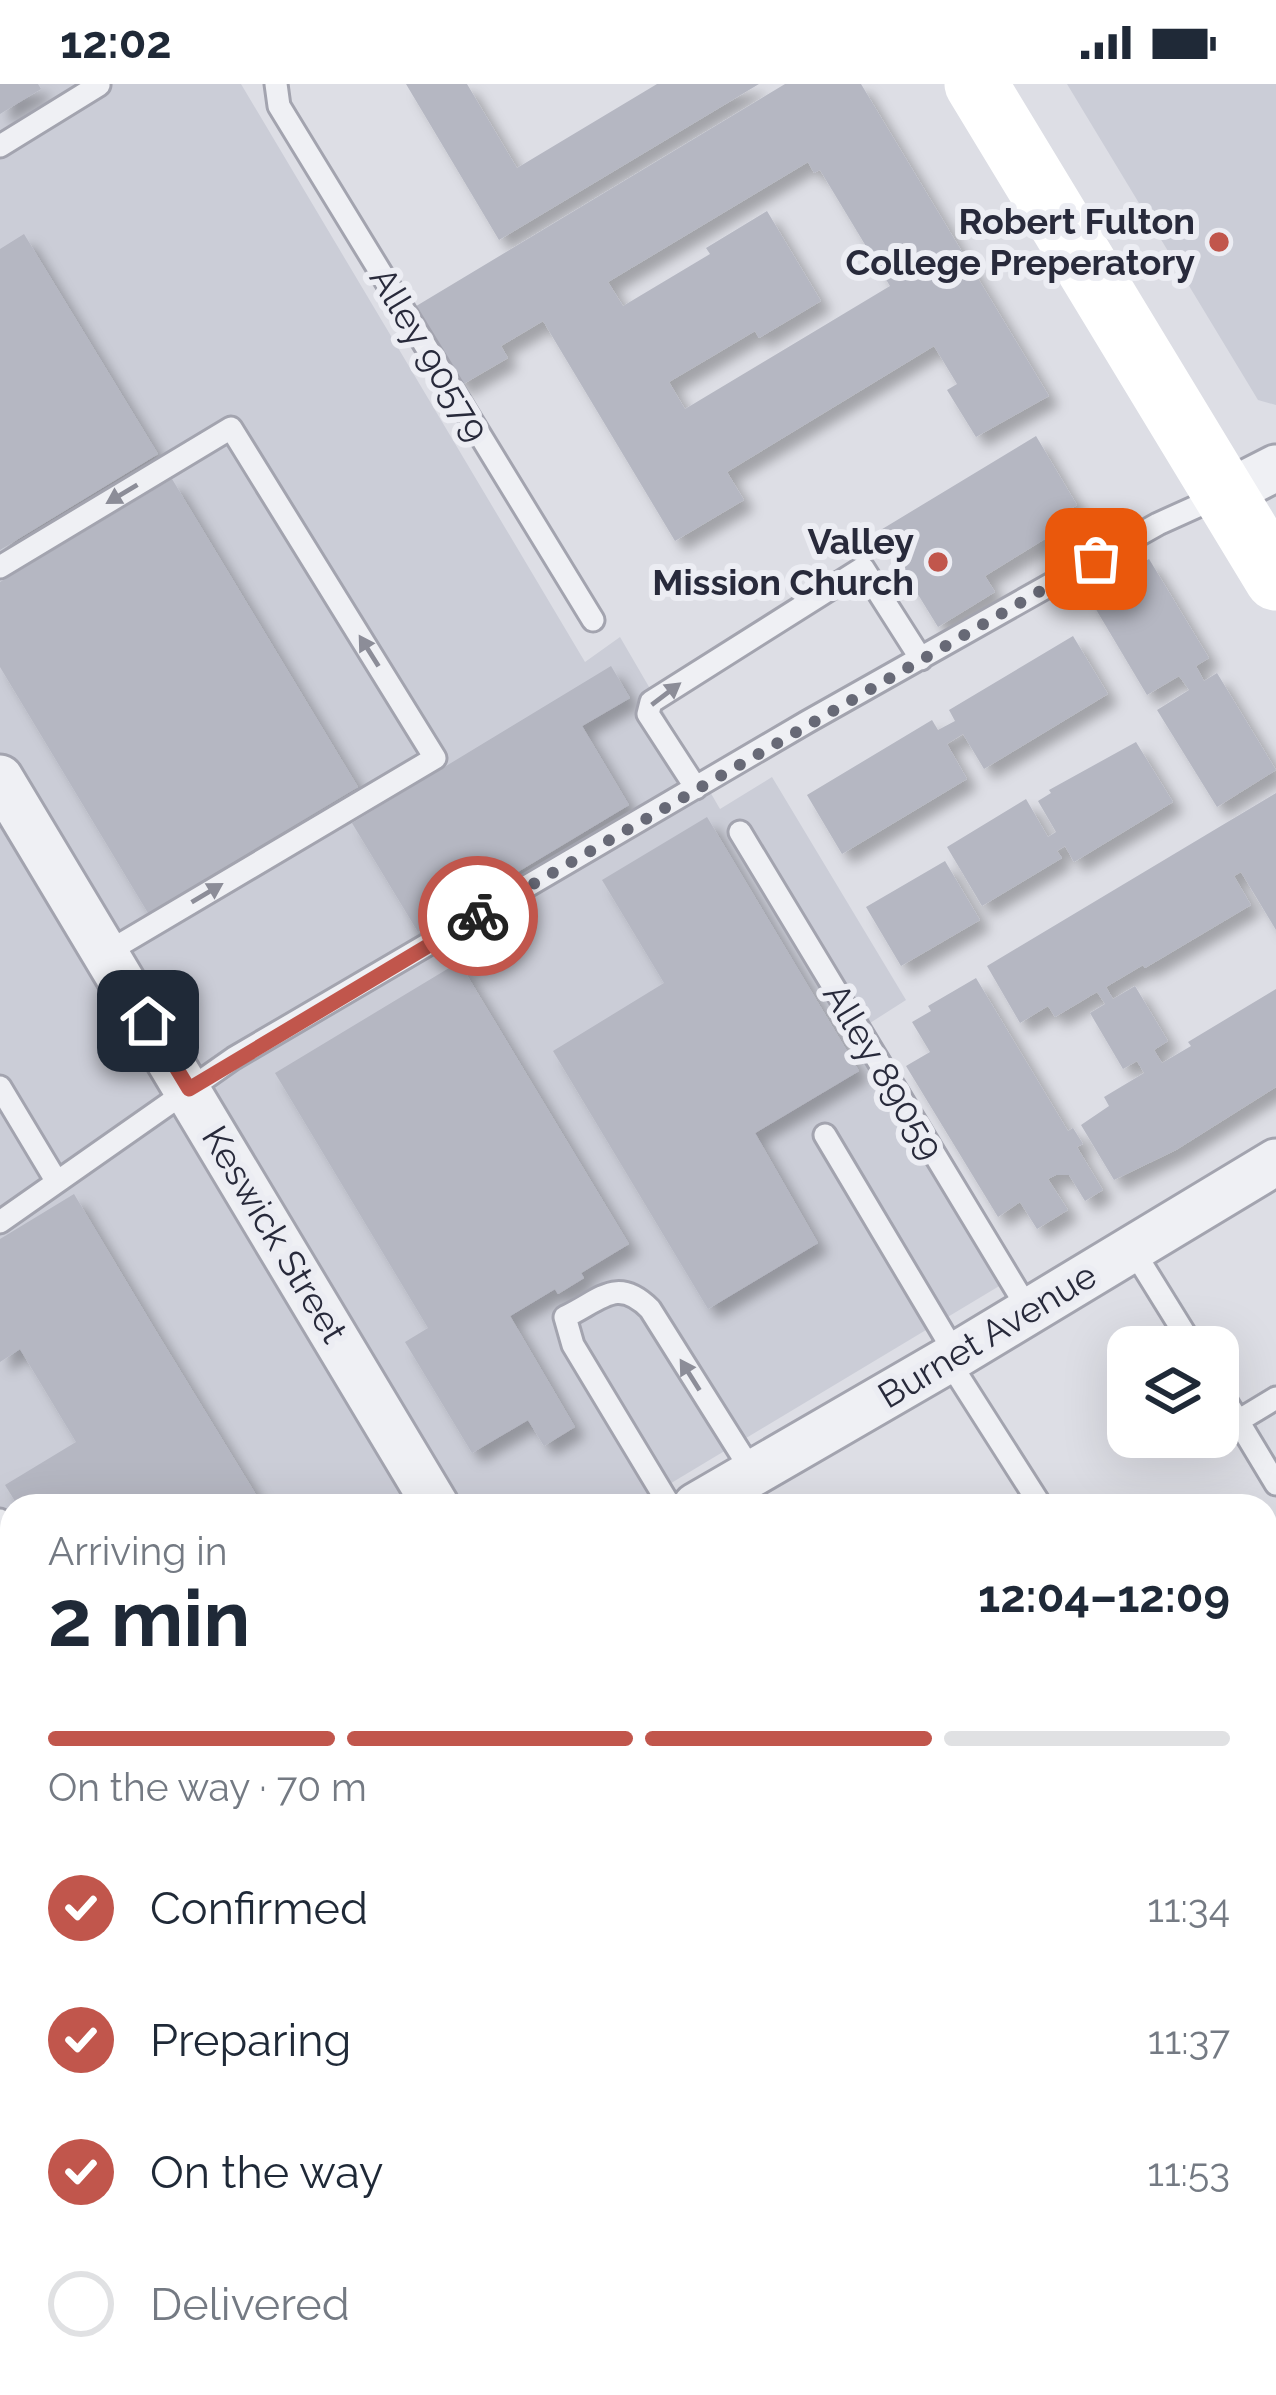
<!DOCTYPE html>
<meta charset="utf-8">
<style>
body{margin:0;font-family:Raleway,sans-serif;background:#f6f6f7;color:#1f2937;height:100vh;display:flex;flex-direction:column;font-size:45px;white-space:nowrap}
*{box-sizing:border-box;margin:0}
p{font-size:39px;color:#747a83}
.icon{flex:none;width:66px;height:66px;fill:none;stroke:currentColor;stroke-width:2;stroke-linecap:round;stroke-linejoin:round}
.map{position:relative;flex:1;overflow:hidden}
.details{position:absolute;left:0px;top:1410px;width:1278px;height:903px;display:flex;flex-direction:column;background:#fff;border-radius:36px 36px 0 0;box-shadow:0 12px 48px #0002}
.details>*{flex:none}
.buttons{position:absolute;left:1107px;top:1242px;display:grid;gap:24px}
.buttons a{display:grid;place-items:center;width:132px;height:132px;border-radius:24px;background:#fff;box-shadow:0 12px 48px #0002;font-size:60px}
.pin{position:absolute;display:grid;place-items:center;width:102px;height:102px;color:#fff;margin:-51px;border-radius:24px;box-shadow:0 6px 18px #0006}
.courier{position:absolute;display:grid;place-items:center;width:120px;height:120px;margin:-60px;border:9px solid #c1564c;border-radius:50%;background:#fff;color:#222;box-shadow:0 3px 15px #0007}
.head em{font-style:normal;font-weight:700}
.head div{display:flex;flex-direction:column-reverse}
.head{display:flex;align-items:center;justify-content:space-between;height:204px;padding:0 48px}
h1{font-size:78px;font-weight:700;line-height:90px}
.bar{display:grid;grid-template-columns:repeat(4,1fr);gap:18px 12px;align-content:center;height:144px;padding:0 48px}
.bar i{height:15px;border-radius:9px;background:#e0e1e3}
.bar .on{background:#c1564c}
.bar p{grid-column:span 4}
ol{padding:0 48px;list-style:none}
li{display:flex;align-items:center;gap:36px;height:132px}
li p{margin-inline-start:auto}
li .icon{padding:12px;border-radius:50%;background:#c1564c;color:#fff;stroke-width:4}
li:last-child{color:#747a83}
li i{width:66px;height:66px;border:6px solid #e0e1e3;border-radius:50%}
.status{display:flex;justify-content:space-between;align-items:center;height:84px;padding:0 60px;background:#fff;direction:ltr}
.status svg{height:33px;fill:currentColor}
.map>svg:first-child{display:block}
.built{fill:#cbcdd7}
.building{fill:#b5b7c2;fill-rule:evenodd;filter:url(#shadow)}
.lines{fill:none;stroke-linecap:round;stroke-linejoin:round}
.lane-casing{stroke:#a3a4af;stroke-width:27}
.street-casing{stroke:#a3a4af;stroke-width:51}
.lane{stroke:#eff0f4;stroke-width:21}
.street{stroke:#eff0f4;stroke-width:45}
.secondary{stroke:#fff;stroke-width:63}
.oneway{fill:#8c8d98}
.done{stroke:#676976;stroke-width:12;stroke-dasharray:0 21.6}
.route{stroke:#c1564c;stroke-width:15}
.poi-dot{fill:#c1564c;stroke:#ecedf3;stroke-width:4.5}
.labels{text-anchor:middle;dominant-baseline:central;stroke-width:12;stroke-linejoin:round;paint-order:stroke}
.poi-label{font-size:36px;font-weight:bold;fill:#282a3b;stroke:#ecedf3;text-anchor:end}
.street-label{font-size:36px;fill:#282a3b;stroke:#ecedf3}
</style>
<div class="status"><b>12:02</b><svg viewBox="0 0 49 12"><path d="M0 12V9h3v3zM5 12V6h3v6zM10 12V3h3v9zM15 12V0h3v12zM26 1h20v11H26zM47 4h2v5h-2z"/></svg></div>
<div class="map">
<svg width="1276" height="2311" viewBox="0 0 1276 2311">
<defs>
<filter id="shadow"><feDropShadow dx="10" dy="10" stdDeviation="6" flood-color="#0004"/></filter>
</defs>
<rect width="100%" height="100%" fill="#dddee5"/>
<!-- built -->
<path class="built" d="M0 0H241L585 578 620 553 720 725 772 693 906 916 870 939 1021 1189 633 1422H12V1795L0 1802Z
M1067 0H1276V321L1258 316Z"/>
<!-- building -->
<path class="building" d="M0 0H38L41 5 0 30Z
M406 0H467L517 84 657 0H759L499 156Z
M785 0H861L1049 312 976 353 947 306 957 300 934 262 727 388 744 416 675 457 543 237 501 262 508 274 460 302 413 224ZM808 78 814 89 820 86 890 202 685 325 669 298 755 247 759 254 821 217 767 127 706 164 710 170 623 222 608 198Z
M24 150 158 370 0 466V165Z
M1036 352 1077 421 1068 427 1074 437 985 492 995 508 938 543 879 447Z
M172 395 358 703 148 829 0 583V498Z
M1149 475 1209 574 1196 582 1204 597 1217 589 1276 686 1217 723 1157 626 1189 606 1179 592 1147 611 1088 512Z
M1073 552 1108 610 984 685 963 650 947 660 967 695 842 770 807 711 932 636 938 646 955 637 949 626Z
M611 582 630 614 582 642 629 721 418 848 352 739Z
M1136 658 1173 718 1074 778 1065 762 1057 767 1062 774 982 822 947 763 1026 715 1048 753 1056 748 1038 717 1051 709 1049 706Z
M1276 709V846L1241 788 1234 792 1251 821 1145 884 1143 881 1106 903 1113 915 1135 902 1168 957 1154 966 1162 979 1191 962 1188 958 1276 905V1003L1176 1066 1114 1096 1081 1041 1109 1022 1104 1013 1144 989 1137 977 1123 985 1090 929 1105 920 1097 908 1055 933 1048 922 1020 939 987 882Z
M707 733 859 987 755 1049 818 1159 708 1225 553 967 664 899 602 796Z
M945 777 980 836 901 882 866 823Z
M459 878 629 1160 581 1189 584 1194 558 1210 555 1205 510 1232 575 1343 544 1362 528 1336 472 1369 405 1258 428 1244 275 989Z
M976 894 1068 1047 1073 1044 1083 1060 1077 1063 1103 1106 1085 1117 1069 1091H1056L1048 1095 1068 1126 1037 1145 1020 1118 998 1133 906 982 930 968 912 938 931 927 928 922Z
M74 1110 156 1247 263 1422H18L5 1401 76 1358 20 1265 0 1278V1155Z
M0 1645 12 1665V1770L0 1777Z
M1266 1790 1276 1806V2178L1266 2184Z
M12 1962V2171L0 2151V1969Z
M1276 2216V2311H1138L1132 2301H1266V2222Z
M198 2301H589L573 2311H204Z"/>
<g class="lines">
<defs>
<path id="lane" d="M276 0 279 22 593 536
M0 62 99 1
M0 483 231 344 435 674 106 869
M696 704 648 630 651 618 863 484 921 575
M740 748 1028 1225
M0 1003 57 1098
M825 1051 956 1271
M0 1138 234 974 807 638 1158 440 1220 412
M1131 1163 1193 1263
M948 1276 1041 1422
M1218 1304 1238 1337 1276 1314
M1238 1337 1276 1400
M670 1422 573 1261 565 1233C601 1216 617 1192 650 1225L753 1389
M0 1436 12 1456
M0 1607 12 1627"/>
<path id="street" d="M1225 410 1276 384
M0 694 436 1422
M696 1422 948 1276 1276 1078
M0 1836 12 1829
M993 2301 994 2304"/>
</defs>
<!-- lane casing -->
<use href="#lane" class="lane-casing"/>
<!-- street casing -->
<use href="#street" class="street-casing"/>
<!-- lane -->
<use href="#lane" class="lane"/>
<!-- street -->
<use href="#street" class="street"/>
<!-- secondary -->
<path class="secondary" d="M976 0 1276 495"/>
</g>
<!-- one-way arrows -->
<defs><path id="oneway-solid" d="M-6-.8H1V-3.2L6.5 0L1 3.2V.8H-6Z" transform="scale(3)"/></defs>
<g class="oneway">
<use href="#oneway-solid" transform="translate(122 410) rotate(149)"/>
<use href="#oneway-solid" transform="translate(369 567) rotate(-122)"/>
<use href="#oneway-solid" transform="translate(666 610) rotate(-37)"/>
<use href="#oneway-solid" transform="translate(207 809) rotate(-31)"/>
<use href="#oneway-solid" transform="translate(690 1291) rotate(-122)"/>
</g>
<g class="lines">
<!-- done -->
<path class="done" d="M478 832 1096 475"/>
<!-- route -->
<path class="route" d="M148 937 189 1005 478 832"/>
</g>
<!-- markers -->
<g class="poi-dot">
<circle cx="1219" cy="158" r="12"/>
<circle cx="938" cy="478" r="12"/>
</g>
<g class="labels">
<!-- poi labels -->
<g class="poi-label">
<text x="1195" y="137">Robert Fulton<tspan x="1195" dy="41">College Preperatory</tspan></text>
<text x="914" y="457">Valley<tspan x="914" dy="41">Mission Church</tspan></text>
</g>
<!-- street labels -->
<g class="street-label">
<text transform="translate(430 270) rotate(59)">Alley 90579</text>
<text transform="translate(884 987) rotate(59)">Alley 89059</text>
<text transform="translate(275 1150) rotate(59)">Keswick Street</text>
<text transform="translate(987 1251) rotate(-31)">Burnet Avenue</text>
</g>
</g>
</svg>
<div class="buttons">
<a><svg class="icon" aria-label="layers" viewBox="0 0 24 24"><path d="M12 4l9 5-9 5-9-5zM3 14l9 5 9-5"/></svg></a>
</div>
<div class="pin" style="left:1096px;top:475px;background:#ea580c"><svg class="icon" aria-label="bag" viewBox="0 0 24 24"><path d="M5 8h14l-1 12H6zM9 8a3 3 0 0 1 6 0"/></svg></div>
<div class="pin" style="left:148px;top:937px;background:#1f2937"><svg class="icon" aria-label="home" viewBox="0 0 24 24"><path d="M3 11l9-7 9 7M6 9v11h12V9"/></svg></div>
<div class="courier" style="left:478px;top:832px"><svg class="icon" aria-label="bike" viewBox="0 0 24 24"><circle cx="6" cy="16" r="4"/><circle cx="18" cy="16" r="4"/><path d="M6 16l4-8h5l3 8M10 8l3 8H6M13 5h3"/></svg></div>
<section class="details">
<div class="head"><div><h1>2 min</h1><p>Arriving in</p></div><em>12:04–12:09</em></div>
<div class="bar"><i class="on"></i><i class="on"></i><i class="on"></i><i></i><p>On the way · 70 m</p></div>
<ol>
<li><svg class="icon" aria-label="check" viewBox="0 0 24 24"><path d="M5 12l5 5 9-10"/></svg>Confirmed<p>11:34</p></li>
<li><svg class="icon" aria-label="check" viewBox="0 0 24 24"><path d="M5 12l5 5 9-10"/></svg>Preparing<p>11:37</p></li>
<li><svg class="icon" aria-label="check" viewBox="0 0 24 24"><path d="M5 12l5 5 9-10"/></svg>On the way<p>11:53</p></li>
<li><i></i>Delivered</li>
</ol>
</section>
</div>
